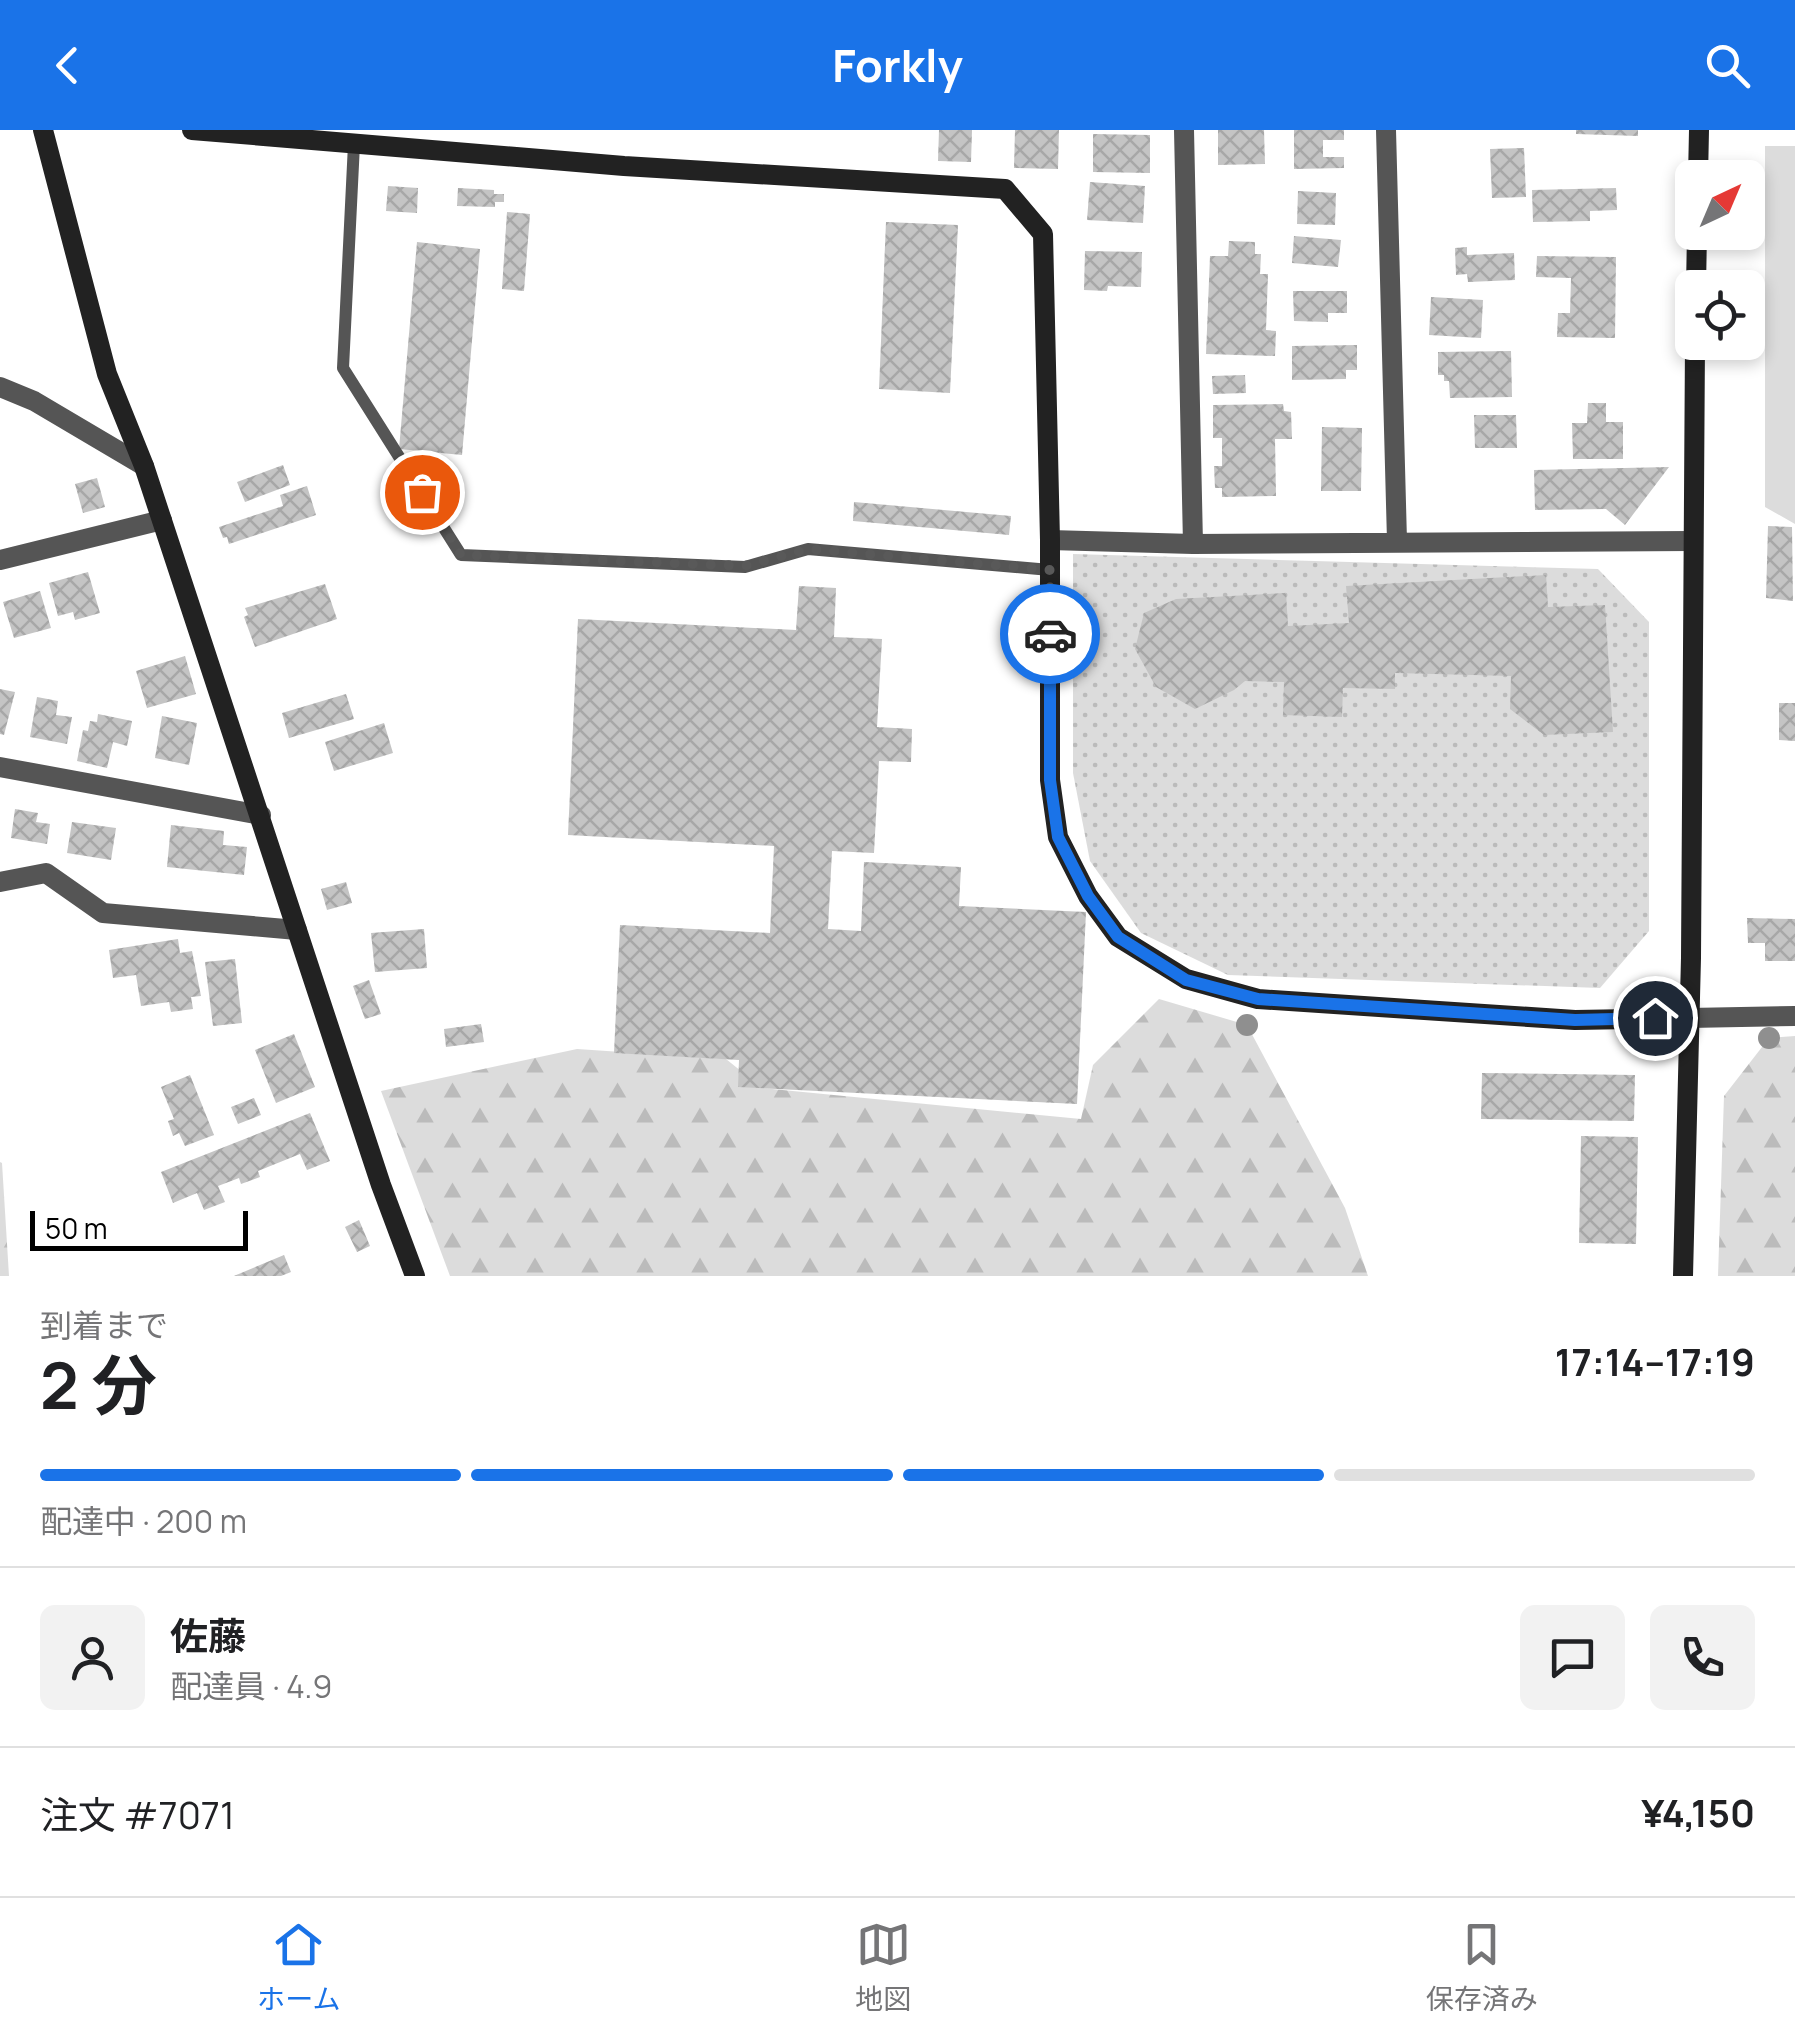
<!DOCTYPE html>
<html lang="ja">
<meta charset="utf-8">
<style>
body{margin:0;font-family:Manrope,"Noto Sans JP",sans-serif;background:#f2f2f2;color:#202124;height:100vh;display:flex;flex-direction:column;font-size:38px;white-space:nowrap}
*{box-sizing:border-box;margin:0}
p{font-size:32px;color:#757577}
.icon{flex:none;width:55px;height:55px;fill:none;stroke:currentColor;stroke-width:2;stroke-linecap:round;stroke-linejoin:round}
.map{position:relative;height:1146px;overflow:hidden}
.panel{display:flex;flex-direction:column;background:#fff;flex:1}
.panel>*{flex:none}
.needle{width:65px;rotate:44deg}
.buttons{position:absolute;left:1675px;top:30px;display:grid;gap:20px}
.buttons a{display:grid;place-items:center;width:90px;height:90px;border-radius:15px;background:#fff;box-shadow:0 5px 15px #0003;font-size:50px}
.scale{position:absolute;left:30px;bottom:25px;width:218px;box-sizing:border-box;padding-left:10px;border:5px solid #000;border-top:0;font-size:28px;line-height:35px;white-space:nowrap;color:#000;-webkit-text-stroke:8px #fff;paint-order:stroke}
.pin{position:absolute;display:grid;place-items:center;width:85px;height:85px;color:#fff;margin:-42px;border:5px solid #fff;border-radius:50%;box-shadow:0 2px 10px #0007}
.courier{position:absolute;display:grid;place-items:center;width:100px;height:100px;margin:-50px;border:8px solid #1a73e8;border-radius:50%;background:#fff;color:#222;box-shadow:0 2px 12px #0007}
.head em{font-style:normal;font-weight:700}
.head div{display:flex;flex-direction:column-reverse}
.head{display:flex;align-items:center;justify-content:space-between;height:170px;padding:0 40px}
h1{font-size:65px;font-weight:700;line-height:75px}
.bar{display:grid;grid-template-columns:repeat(4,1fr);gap:15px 10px;align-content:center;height:120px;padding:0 40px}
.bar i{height:12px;border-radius:8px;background:#e0e0e0}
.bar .active{background:#1a73e8}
.bar p{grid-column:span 4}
.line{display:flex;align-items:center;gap:25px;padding:0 40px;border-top:2px solid #e0e0e0}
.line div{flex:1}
.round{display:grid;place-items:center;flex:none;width:105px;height:105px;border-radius:15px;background:#f2f2f2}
header{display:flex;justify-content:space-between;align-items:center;height:130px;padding:0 40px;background:#1a73e8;color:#fff;font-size:45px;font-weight:700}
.menu{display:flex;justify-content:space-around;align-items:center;height:140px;border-top:2px solid #e0e0e0;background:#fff;font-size:28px;color:#757577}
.menu a{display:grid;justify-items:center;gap:5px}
.menu .active{color:#1a73e8}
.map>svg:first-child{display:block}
.forest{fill:url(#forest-firs)}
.park{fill:url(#park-dots)}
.pitch{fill:#dcdcdc}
.building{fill:url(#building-cross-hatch)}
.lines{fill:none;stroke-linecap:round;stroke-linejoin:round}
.lane{stroke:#555;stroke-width:12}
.street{stroke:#555;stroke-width:20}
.secondary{stroke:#222;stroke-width:20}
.tree{fill:#8f8f8f}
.done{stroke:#595959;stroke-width:10;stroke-dasharray:0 18}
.route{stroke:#1a73e8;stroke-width:12}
</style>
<header><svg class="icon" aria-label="back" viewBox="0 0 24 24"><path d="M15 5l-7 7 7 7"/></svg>Forkly<svg class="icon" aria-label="search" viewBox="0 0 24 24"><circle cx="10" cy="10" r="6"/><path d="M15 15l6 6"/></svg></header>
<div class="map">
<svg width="1795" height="1146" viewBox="0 0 1795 1146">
<defs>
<pattern id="forest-firs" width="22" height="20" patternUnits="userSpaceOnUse" patternTransform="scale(2.5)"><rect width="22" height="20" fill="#dcdcdc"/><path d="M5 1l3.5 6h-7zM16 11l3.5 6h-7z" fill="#bbb"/></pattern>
<pattern id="park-dots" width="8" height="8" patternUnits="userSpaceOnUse" patternTransform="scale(2.5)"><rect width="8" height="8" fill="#dcdcdc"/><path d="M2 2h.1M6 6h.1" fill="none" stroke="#bbb" stroke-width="1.8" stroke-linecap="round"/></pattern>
<pattern id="building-cross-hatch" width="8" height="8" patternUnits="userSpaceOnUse" patternTransform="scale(2.5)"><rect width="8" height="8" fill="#c4c4c4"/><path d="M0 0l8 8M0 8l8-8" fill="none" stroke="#a7a7a7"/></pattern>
</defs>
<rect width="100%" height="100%" fill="#fff"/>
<!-- forest -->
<path class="forest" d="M1159 869 1247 895 1345 1078 1368 1146H450L381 961 577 919 726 929 762 958 1081 989 1093 935Z
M1795 906V1146H1718L1724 966 1769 908Z
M0 1032 2 1033 9 1146H0Z"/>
<!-- park -->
<path class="park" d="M1073 424 1598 439 1649 492V801L1600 858 1228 845 1141 803 1090 731 1073 643Z"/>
<!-- pitch -->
<path class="pitch" d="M1765 16H1795V394L1765 377Z"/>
<!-- building -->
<path class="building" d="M939 0H972L971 32 938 31Z
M1015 0H1059L1058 39 1014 38Z
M1218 0H1264L1265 34 1218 35Z
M1294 0H1344V10H1323V27H1344V38L1294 39Z
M1576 0H1638V6L1576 4Z
M1093 4 1150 5V43L1093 42Z
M1524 18 1526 67 1492 68 1490 19Z
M1090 52 1145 56 1143 93 1087 90Z
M388 56 418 58 417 83 386 81Z
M458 58 494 60V64H504V72H495V77L457 76Z
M1616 58 1617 80 1590 81V91L1533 92 1532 60Z
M1298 61 1336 63 1335 95 1297 94Z
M507 82 530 84 524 161 502 159Z
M886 92 958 95 950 263 879 259Z
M1294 106 1341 110 1338 137 1292 133Z
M1229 111 1255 112V124H1261L1260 144H1268L1266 200 1276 201 1275 226 1206 224 1210 126H1228Z
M417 112 480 119 462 325 399 319Z
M1467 117V125L1514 123 1515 150 1468 152 1467 144 1456 145 1455 118Z
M1085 121 1142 122 1141 157 1108 156 1107 161 1084 160Z
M1537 126 1616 127 1615 208 1557 207 1558 183H1570L1571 148 1536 147Z
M1293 161H1347V183H1328V192L1294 191Z
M1431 167 1483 170 1481 208 1429 205Z
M1357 215V240H1346V249L1292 250V216Z
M1511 221 1512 267 1450 268 1449 251H1444V245H1438V222Z
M1245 245 1246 263 1213 264 1212 246Z
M1588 273H1606V292H1623V329H1573L1572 293H1587Z
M1283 274 1284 281 1291 282 1292 309H1275L1276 366 1222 367V358H1215L1214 336H1222V308H1213V275Z
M1474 285H1516L1517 318H1475Z
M1322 297 1362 298 1361 361H1321Z
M283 335 290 355 245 372 237 352Z
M1669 337 1625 395 1606 379 1535 380 1534 340Z
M97 348 105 377 83 383 75 354Z
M307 356 316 385 229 414 227 407 223 408 219 397 283 376 280 365Z
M854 372 1011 386 1009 405 853 391Z
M1768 396 1792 397 1793 471 1766 468Z
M88 442 100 483 75 490 73 482 58 486 49 453Z
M1546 445 1548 477 1605 475 1613 602 1544 605 1510 579 1511 546 1395 543V559L1343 558 1342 587 1283 585 1284 552 1245 551 1234 560 1195 579 1156 557 1135 519 1144 483 1176 469 1286 463 1288 496 1349 493 1346 456Z
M325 454 337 489 255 517 244 487 248 485 245 478Z
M799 456 836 458 834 507 882 509 877 597 912 599 911 632 879 631 874 723 832 721 828 799 861 801 864 732 961 737 959 776 1086 782 1077 974 738 957 739 930 614 923 620 795 770 803 774 716 568 705 578 489 796 500Z
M40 461 51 498 14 508 3 472Z
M185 526 196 564 147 578 136 541Z
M0 559 15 562 4 605 0 604Z
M346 564 354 589 289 608 282 583Z
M37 567 58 571 56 585 72 587 67 614 30 607Z
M1779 573H1795V611L1779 610Z
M98 584 132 591 127 616 113 612 107 638 77 631 83 600 88 601 90 591 97 592Z
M162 586 197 593 189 635 155 628Z
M384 593 393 623 334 641 325 612Z
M15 679 38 683 36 692 50 694 47 714 11 708Z
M72 692 116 698 111 730 67 723Z
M171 695 224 701 223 715 247 717 244 745 167 737Z
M346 752 352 773 327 780 321 759Z
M1747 788 1795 789V831H1765V813H1748Z
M424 799 427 838 375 842 371 803Z
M178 809 180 823 192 821 201 866 191 867 193 879 171 882 169 872 141 876 136 845 113 848 109 820Z
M235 829 242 893 213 896 205 832Z
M369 850 381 884 365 889 353 856Z
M481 894 484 912 446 917 444 899Z
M294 904 315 957 276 973 255 920Z
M1482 943 1635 945 1634 991 1481 989Z
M190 945 214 1005 185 1016 179 1003 173 1006 168 991 174 989 161 957Z
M254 968 261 985 238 994 231 977Z
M310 983 330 1031 307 1040 300 1024 258 1041 260 1047 241 1054 239 1048 218 1056 225 1072 204 1080 197 1063 173 1073 161 1042Z
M1581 1006 1638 1007 1636 1114 1579 1113Z
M359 1090 370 1116 357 1122 345 1097Z
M284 1125 291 1142 281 1146H234Z"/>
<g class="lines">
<!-- lane -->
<path class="lane" d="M354 14 343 238 461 425 745 437 808 419 1050 440"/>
<!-- street -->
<path class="street" d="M1184 0 1193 414
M1386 0 1397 411
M0 257 34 271 144 336
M1050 410 1193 414 1691 411
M0 430 162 390
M0 637 261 685
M0 752 46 743 103 783 297 800
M1689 888 1795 886"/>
<!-- secondary -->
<path class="secondary" d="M43 0 107 244 144 336 381 1055 415 1146
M192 0 624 36 1005 59 1043 104 1050 410V650L1058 707 1088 766 1118 807 1186 849 1258 869 1575 890 1689 888
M1698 48 1699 0
M1696 158 1697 102
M1683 1146 1691 828 1695 212"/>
</g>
<!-- trees -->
<g class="tree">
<circle cx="1247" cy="895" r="11"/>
<circle cx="1769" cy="908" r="11"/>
</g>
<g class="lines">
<!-- done -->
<path class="done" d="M422 362 461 425 745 436 808 419 1050 440V504"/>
<!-- route -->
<path class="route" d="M1050 504V650L1058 707 1088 766 1118 807 1186 850 1258 869 1575 890 1655 888"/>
</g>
</svg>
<div class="buttons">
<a><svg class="needle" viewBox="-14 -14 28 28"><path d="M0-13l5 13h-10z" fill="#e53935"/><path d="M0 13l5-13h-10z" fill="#757577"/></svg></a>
<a><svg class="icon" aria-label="locate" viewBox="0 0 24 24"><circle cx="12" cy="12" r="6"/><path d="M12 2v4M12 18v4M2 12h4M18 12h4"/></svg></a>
</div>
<div class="scale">50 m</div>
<div class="pin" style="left:422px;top:362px;background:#ea580c"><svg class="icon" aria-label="bag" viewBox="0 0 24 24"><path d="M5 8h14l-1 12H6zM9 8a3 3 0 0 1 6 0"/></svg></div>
<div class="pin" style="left:1655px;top:888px;background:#1f2937"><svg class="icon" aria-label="home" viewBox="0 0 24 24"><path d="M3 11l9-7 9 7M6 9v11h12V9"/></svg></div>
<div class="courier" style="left:1050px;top:504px"><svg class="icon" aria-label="car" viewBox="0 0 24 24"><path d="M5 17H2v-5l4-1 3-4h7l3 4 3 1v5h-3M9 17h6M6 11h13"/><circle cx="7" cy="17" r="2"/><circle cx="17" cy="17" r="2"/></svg></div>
</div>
<section class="panel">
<div class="head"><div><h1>2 分</h1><p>到着まで</p></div><em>17:14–17:19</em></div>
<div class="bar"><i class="active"></i><i class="active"></i><i class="active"></i><i></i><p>配達中 · 200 m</p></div>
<div class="line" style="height:180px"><a class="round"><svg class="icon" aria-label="person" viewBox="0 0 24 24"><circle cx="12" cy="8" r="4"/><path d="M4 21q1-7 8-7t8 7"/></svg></a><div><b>佐藤</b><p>配達員 · 4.9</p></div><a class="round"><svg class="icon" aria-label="chat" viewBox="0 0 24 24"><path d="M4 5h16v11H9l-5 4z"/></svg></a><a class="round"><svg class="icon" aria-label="phone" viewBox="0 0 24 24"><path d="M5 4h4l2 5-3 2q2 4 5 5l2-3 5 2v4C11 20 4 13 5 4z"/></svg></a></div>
<div class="line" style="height:130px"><div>注文 #7071</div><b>¥4,150</b></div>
</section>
<nav class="menu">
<a class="active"><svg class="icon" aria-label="home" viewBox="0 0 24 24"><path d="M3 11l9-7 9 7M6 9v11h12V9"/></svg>ホーム</a>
<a><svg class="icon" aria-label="map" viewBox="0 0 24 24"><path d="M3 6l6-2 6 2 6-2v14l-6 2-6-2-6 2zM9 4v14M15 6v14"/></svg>地図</a>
<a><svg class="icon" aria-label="saved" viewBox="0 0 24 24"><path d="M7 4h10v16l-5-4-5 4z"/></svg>保存済み</a>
</nav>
